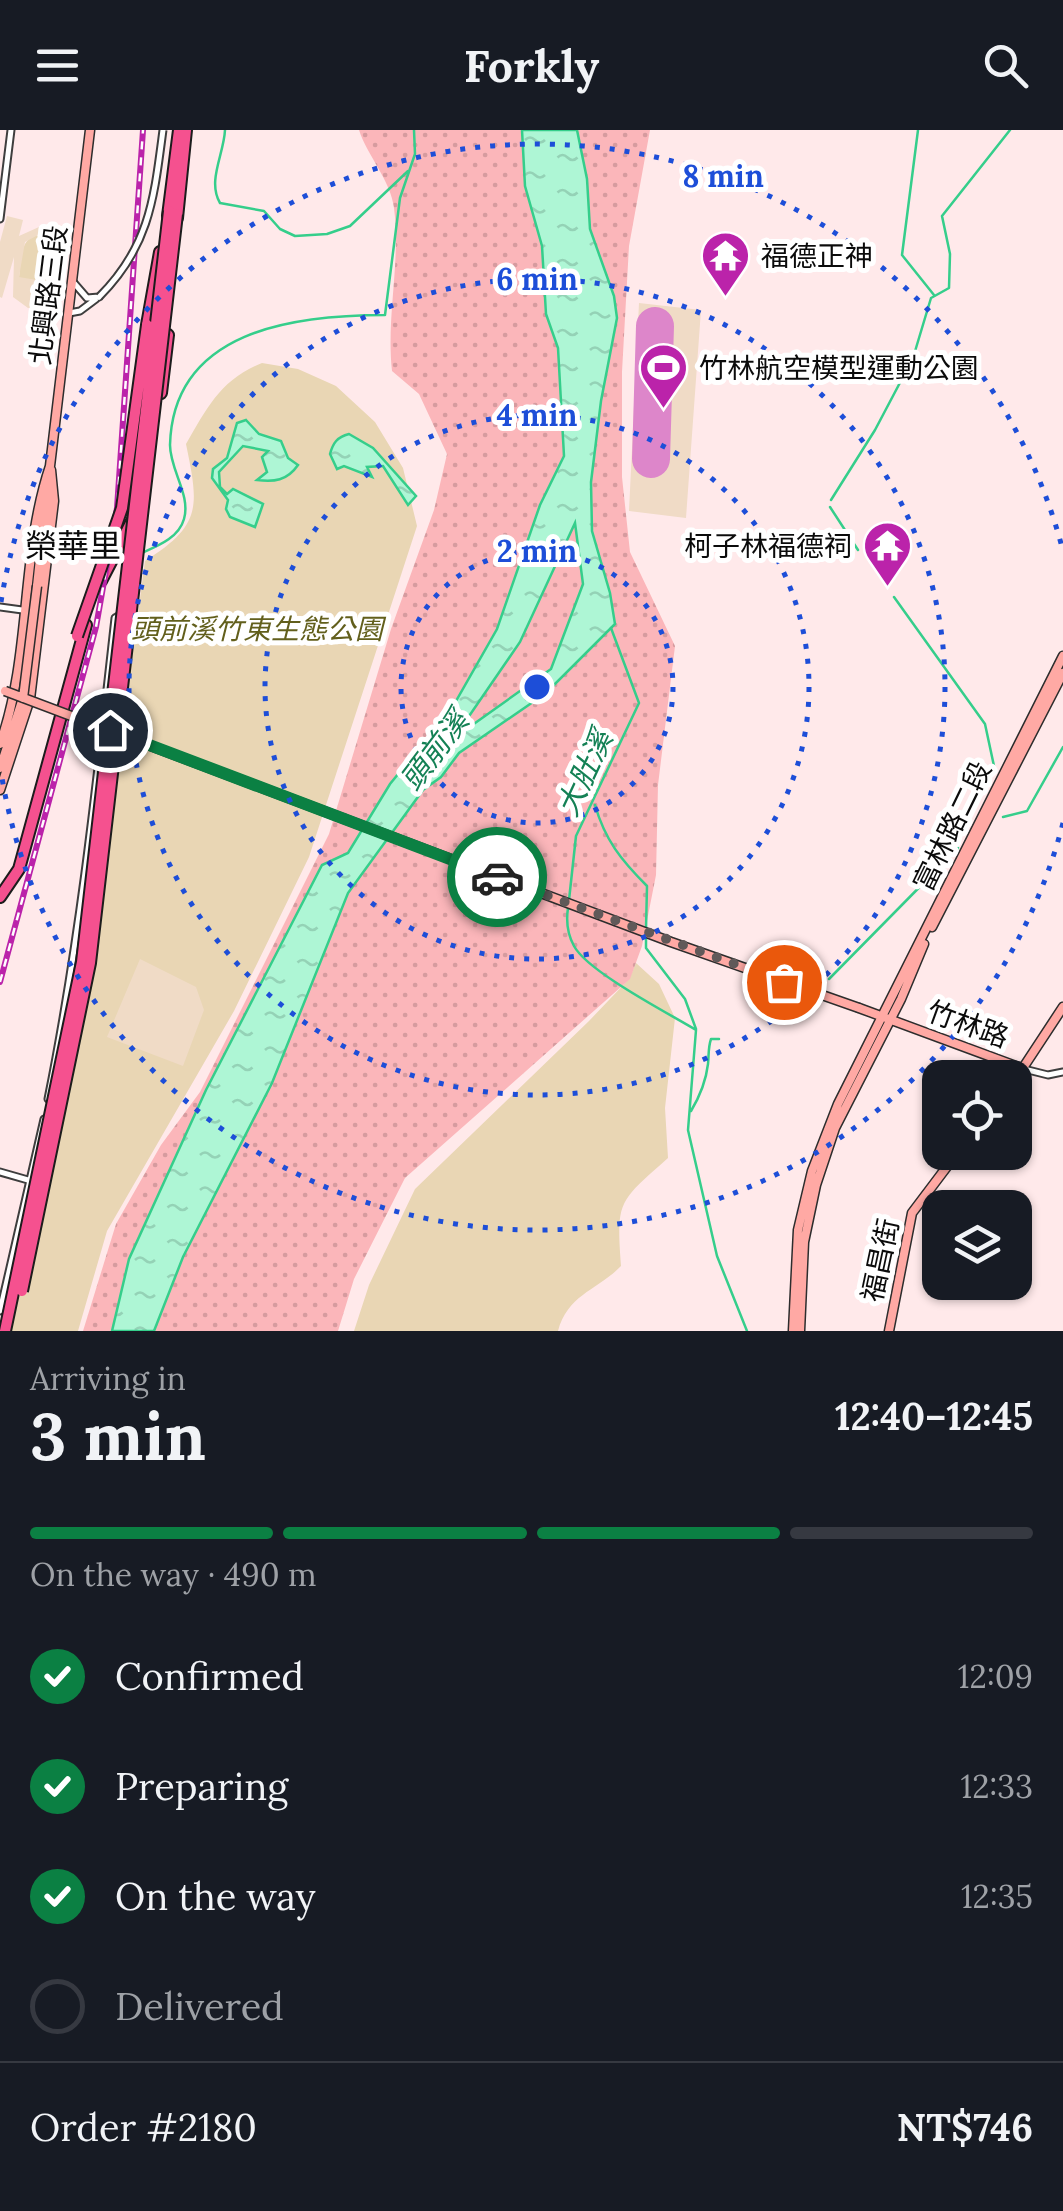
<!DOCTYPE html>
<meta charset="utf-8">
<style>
body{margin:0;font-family:Lora,"Noto Sans TC",serif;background:#20242c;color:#f1f3f6;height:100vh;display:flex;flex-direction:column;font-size:38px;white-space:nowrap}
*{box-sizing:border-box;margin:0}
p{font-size:32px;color:#9ea1a6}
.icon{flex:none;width:55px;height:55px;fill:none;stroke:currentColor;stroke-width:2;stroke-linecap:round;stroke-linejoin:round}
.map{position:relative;height:1201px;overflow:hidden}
.sheet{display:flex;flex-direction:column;background:#171b24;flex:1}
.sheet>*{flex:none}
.fabs{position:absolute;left:922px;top:930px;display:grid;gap:20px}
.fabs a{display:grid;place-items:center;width:110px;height:110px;border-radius:20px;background:#171b24;box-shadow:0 2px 8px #0004;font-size:50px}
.pin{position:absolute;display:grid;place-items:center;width:85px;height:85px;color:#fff;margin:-42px;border:5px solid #fff;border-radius:50%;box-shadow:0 2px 10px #0007}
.courier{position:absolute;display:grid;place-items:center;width:100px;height:100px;margin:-50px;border:8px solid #0b8043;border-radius:50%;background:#fff;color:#222;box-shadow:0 2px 12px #0007}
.overview em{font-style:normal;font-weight:800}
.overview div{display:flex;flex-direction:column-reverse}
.overview{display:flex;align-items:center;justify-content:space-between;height:170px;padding:0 30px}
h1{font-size:65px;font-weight:800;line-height:75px}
.bar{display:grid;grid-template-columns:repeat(4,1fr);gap:15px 10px;align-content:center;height:120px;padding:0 30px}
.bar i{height:12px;border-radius:8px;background:#363941}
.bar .current{background:#0b8043}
.bar p{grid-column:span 4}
.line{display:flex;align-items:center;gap:25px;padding:0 30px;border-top:2px solid #363941}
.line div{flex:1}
ol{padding:0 30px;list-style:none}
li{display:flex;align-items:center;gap:30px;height:110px}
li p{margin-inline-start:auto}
li .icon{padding:10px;border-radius:50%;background:#0b8043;color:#fff;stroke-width:4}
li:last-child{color:#9ea1a6}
li i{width:55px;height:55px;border:5px solid #363941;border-radius:50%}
header{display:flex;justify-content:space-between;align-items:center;height:130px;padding:0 30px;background:#171b24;font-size:45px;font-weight:800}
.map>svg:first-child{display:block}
.grass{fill:#e9d6b4}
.sand{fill:url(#sand-dots)}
.pitch{fill:#f0dbc6;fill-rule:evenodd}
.water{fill:url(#water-ripples);stroke:#35ce8b;stroke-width:2.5;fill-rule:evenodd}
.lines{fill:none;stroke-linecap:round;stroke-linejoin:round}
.stream{stroke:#35ce8b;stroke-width:2.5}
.runway{stroke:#dd86ca;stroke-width:38}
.street-casing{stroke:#3e3e3e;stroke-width:9}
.secondary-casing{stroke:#2d2d2d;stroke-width:11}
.highway-casing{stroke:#1c1c1c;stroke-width:14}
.street{stroke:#fff;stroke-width:5}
.secondary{stroke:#ffa9a4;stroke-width:8}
.highway{stroke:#f5518f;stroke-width:10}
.rail-casing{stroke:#bb23aa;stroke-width:6}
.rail{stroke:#fff;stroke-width:2.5;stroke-dasharray:8;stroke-linecap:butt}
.street-bridge-casing{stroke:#3e3e3e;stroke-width:9;stroke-linecap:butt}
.secondary-bridge-casing{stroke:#2d2d2d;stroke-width:11;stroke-linecap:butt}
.highway-bridge-casing{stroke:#1c1c1c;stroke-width:14;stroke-linecap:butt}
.street-bridge{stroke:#fff;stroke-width:5}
.secondary-bridge{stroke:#ffa9a4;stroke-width:8}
.highway-bridge{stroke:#f5518f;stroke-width:10}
.done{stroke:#605959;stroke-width:10;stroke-dasharray:0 18}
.route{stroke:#0b8043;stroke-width:12}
.ring{fill:none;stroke:#1d4ed8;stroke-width:5;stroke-dasharray:5 10}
.labels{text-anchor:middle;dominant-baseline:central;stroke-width:10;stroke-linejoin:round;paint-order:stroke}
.poi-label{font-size:28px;fill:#0b0b0b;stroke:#fff;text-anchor:start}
.street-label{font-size:28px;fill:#0b0b0b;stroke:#fff}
.park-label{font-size:28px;font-style:italic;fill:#625f1c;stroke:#fff}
.water-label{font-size:30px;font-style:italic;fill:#148155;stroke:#fff}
.quarter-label{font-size:32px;fill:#0b0b0b;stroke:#fff}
.centre{fill:#1d4ed8;stroke:#fff;stroke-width:5}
.ring-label{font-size:30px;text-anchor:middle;font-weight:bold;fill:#1d4ed8;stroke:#fff;stroke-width:10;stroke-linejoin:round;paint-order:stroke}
</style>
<header><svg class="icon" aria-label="menu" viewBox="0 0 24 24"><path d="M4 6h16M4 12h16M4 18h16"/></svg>Forkly<svg class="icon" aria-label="search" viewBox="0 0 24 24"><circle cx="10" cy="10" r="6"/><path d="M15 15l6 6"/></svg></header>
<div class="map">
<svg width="1063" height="1201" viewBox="0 0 1063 1201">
<defs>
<pattern id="sand-dots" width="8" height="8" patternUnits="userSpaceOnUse" patternTransform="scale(2.5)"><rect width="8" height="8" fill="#fbb6ba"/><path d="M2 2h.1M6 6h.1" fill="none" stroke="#d69b9f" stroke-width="1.8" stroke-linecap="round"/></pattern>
<pattern id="water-ripples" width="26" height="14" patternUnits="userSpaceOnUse" patternTransform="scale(2.5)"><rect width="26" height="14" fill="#aef6d5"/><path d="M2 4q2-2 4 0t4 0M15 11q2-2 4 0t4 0" fill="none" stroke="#94d2b6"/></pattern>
</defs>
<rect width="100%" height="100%" fill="#ffe9ea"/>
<!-- grass -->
<path class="grass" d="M35 105 47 108 52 118 48 152 19 148C21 132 19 112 35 105Z
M262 233 298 239 336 256 375 292 403 338 417 396 309 727 234 881 107 1101 78 1201H10L45 1054 101 758 145 431C202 395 199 377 186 314 207 278 221 249 262 233Z
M636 833 659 854 675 888 665 978 668 1028C619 1072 616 1069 621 1136 598 1160 568 1164 558 1201H354L369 1155 415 1059 589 891 629 849Z"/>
<!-- sand -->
<path class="sand" d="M359 0H650L629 116 622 242V347L630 422 675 516 658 655 656 745 642 816 630 849 405 1048 354 1149 338 1201H83L116 1094 161 1015 200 962 329 704 391 499 434 380 447 324 419 264 392 241C386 187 401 132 394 78 391 51 367 25 359 0Z"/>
<!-- pitch -->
<path class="pitch" d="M7 86 23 90 19 106 39 97 54 105 55 95 63 96 52 197 42 196 45 175 28 178 13 167 14 127 2 168 0 167V112ZM38 105 47 108 52 118 48 152 19 147 25 112Z
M639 173 701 180 686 388 629 381Z
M140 829 196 857 204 880 183 936 107 907Z"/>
<!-- water -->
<path class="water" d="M522 0H577L587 49 590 99 614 166 617 188 601 271 591 352 592 401 610 463 615 494 546 563 459 623 441 647 423 660 348 763 272 953 183 1127 154 1201H112L129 1129 206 960 322 735 348 723 390 654 452 578 497 499 540 375 564 326 558 218 546 184 542 116 525 56ZM575 393 583 454 551 539 454 608 520 512Z
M246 290 259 304 281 311 288 328 298 335C287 351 274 352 257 350L267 342 262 327 268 321 243 316 219 342 220 357 227 364 233 359 263 374 255 397 230 387 226 379 228 370 212 348 213 339 227 328 237 293Z
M349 304 373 318 416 366 408 375 383 336 367 337 372 347 344 336 337 339 330 324C333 313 337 307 349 304Z"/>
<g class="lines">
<!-- stream -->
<path class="stream" d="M225 0C224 24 207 51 220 73L264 81 280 99 295 106 327 104 350 96 408 41
M918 0 902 125 934 165
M831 370 875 300 913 228 931 168 949 158 950 124 942 86 1010 0
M830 377 858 420
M144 422C160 415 179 407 184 389 191 365 170 340 170 315 173 200 294 185 385 185L400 68 415 24 414 0
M894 467 985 594 994 636
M595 675C605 710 621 730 647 756L646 799
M1003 687 1027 681 1063 617
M569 770 576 706 639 573 611 498
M568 778C566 791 568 805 574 816 588 842 668 883 696 900L688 1000 717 1126 747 1201
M646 807V818L685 869 696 899
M829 849 958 718
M691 981C700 966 706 951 708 934 709 924 708 918 711 909H719"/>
<!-- runway -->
<path class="runway" d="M651 329 655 196"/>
<defs>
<path id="street" d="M0 89 11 0
M74 153 87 168 99 167
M69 183 80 181 96 169
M0 477 37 482
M1024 939 1048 945 1063 942
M48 969C80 810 97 649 115 488L122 484
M0 1042 28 1050
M0 1181 44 989"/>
<path id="secondary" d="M37 456 48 355
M0 614C32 524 20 425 50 336L90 0
M0 638 23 568
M0 660 30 569 54 371 51 340
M932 797 1063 543
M859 878 1024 939
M1015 950 1063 877
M793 1201 798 1100 812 1041 838 974 1063 526
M800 1201 804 1112 816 1055 835 998 901 869 924 814
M889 1201 912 1083 958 1022"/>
<path id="highway" d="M168 86 179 0
M177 88 186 0
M147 195 160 122
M161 263 168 205
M101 451 132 391
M0 767 19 739 86 495"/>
</defs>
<!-- street casing -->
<use href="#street" class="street-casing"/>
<!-- secondary casing -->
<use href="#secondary" class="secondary-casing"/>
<!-- highway casing -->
<use href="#highway" class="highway-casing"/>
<!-- street -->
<use href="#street" class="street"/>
<!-- secondary -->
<use href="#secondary" class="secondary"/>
<!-- highway -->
<use href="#highway" class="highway"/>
<defs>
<path id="rail" d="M0 852 96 497 117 378 143 0"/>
</defs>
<!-- rail casing -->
<use href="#rail" class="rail-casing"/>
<!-- rail -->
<use href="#rail" class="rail"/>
<defs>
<path id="street-bridge" d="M99 167C150 116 154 68 163 0"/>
<path id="secondary-bridge" d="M5 561 671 812 859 878
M23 568 37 456"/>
<path id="highway-bridge" d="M77 506 122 378 147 195
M22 1161 90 833 177 84
M5 1201 82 832 169 81"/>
</defs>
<!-- street-bridge casing -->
<use href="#street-bridge" class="street-bridge-casing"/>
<!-- secondary-bridge casing -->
<use href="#secondary-bridge" class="secondary-bridge-casing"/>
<!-- highway-bridge casing -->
<use href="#highway-bridge" class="highway-bridge-casing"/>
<!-- street-bridge -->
<use href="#street-bridge" class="street-bridge"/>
<!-- secondary-bridge -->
<use href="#secondary-bridge" class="secondary-bridge"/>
<!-- highway-bridge -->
<use href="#highway-bridge" class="highway-bridge"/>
</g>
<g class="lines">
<!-- done -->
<path class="done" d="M497 747 784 852"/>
<!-- route -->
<path class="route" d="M110 600 497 747"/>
</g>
<!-- distance rings -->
<g class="ring">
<circle cx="537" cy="557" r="136"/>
<circle cx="537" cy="557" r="272"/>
<circle cx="537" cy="557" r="408"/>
<path d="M1063 693A543 543 0 0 1 1 642M1 472A543 543 0 0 1 1063 421"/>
</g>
<!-- icons -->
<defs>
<symbol id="temple-pin" viewBox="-11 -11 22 30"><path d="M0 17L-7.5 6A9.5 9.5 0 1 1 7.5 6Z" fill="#bb23aa" stroke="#fff"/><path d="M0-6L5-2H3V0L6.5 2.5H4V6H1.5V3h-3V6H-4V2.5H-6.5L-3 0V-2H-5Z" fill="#fff"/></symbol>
<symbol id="stadium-pin" viewBox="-11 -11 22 30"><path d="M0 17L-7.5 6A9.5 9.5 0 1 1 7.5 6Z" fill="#bb23aa" stroke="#fff"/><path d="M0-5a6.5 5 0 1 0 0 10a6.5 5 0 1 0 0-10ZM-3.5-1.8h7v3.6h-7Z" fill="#fff"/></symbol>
</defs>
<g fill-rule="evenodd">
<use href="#temple-pin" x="698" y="98" width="55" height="75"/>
<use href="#stadium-pin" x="636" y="210" width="55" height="75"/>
<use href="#temple-pin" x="860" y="388" width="55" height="75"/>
</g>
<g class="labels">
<!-- poi labels -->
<g class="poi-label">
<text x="761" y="126">福德正神</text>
<text x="699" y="238">竹林航空模型運動公園</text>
<text x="852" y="416" text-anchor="end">柯子林福德祠</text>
</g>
<!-- street labels -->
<g class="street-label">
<text transform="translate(48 165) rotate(-83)">北興路三段</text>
<text transform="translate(952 696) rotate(-64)">富林路二段</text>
<text transform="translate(968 894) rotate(20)">竹林路</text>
<text transform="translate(880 1130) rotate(-78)">福昌街</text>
</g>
<!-- park labels -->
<g class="park-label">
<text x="257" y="499">頭前溪竹東生態公園</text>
</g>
<!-- water labels -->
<g class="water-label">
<text transform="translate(434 620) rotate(-53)">頭前溪</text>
<text transform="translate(584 643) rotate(-65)">大肚溪</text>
</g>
<!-- quarter labels -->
<g class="quarter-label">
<text x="73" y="415">榮華里</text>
</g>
</g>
<circle cx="537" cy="557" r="15" class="centre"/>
<g class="ring-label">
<text x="723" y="57">8 min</text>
<text x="537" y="160">6 min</text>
<text x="537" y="296">4 min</text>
<text x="537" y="432">2 min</text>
</g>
</svg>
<div class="fabs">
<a><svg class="icon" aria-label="locate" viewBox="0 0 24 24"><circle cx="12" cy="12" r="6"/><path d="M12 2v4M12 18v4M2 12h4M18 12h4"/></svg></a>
<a><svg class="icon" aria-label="layers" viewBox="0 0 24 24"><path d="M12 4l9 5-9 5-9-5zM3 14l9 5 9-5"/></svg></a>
</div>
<div class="pin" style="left:784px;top:852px;background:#ea580c"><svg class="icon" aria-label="bag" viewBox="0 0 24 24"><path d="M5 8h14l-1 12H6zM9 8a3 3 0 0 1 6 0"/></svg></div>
<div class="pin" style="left:110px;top:600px;background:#1f2937"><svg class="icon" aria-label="home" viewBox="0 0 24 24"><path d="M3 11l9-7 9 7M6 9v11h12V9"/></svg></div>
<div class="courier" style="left:497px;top:747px"><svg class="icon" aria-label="car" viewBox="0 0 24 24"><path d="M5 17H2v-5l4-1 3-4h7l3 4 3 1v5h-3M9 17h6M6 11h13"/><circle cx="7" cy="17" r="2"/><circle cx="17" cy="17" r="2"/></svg></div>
</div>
<section class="sheet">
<div class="overview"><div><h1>3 min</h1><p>Arriving in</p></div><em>12:40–12:45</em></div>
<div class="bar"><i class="current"></i><i class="current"></i><i class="current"></i><i></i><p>On the way · 490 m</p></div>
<ol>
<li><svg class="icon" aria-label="check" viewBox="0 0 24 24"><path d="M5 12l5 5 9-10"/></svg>Confirmed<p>12:09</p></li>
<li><svg class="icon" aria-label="check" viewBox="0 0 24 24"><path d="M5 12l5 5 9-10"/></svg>Preparing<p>12:33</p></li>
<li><svg class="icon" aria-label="check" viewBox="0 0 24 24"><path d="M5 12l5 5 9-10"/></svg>On the way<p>12:35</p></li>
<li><i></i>Delivered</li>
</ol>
<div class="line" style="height:130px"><div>Order #2180</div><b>NT$746</b></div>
</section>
